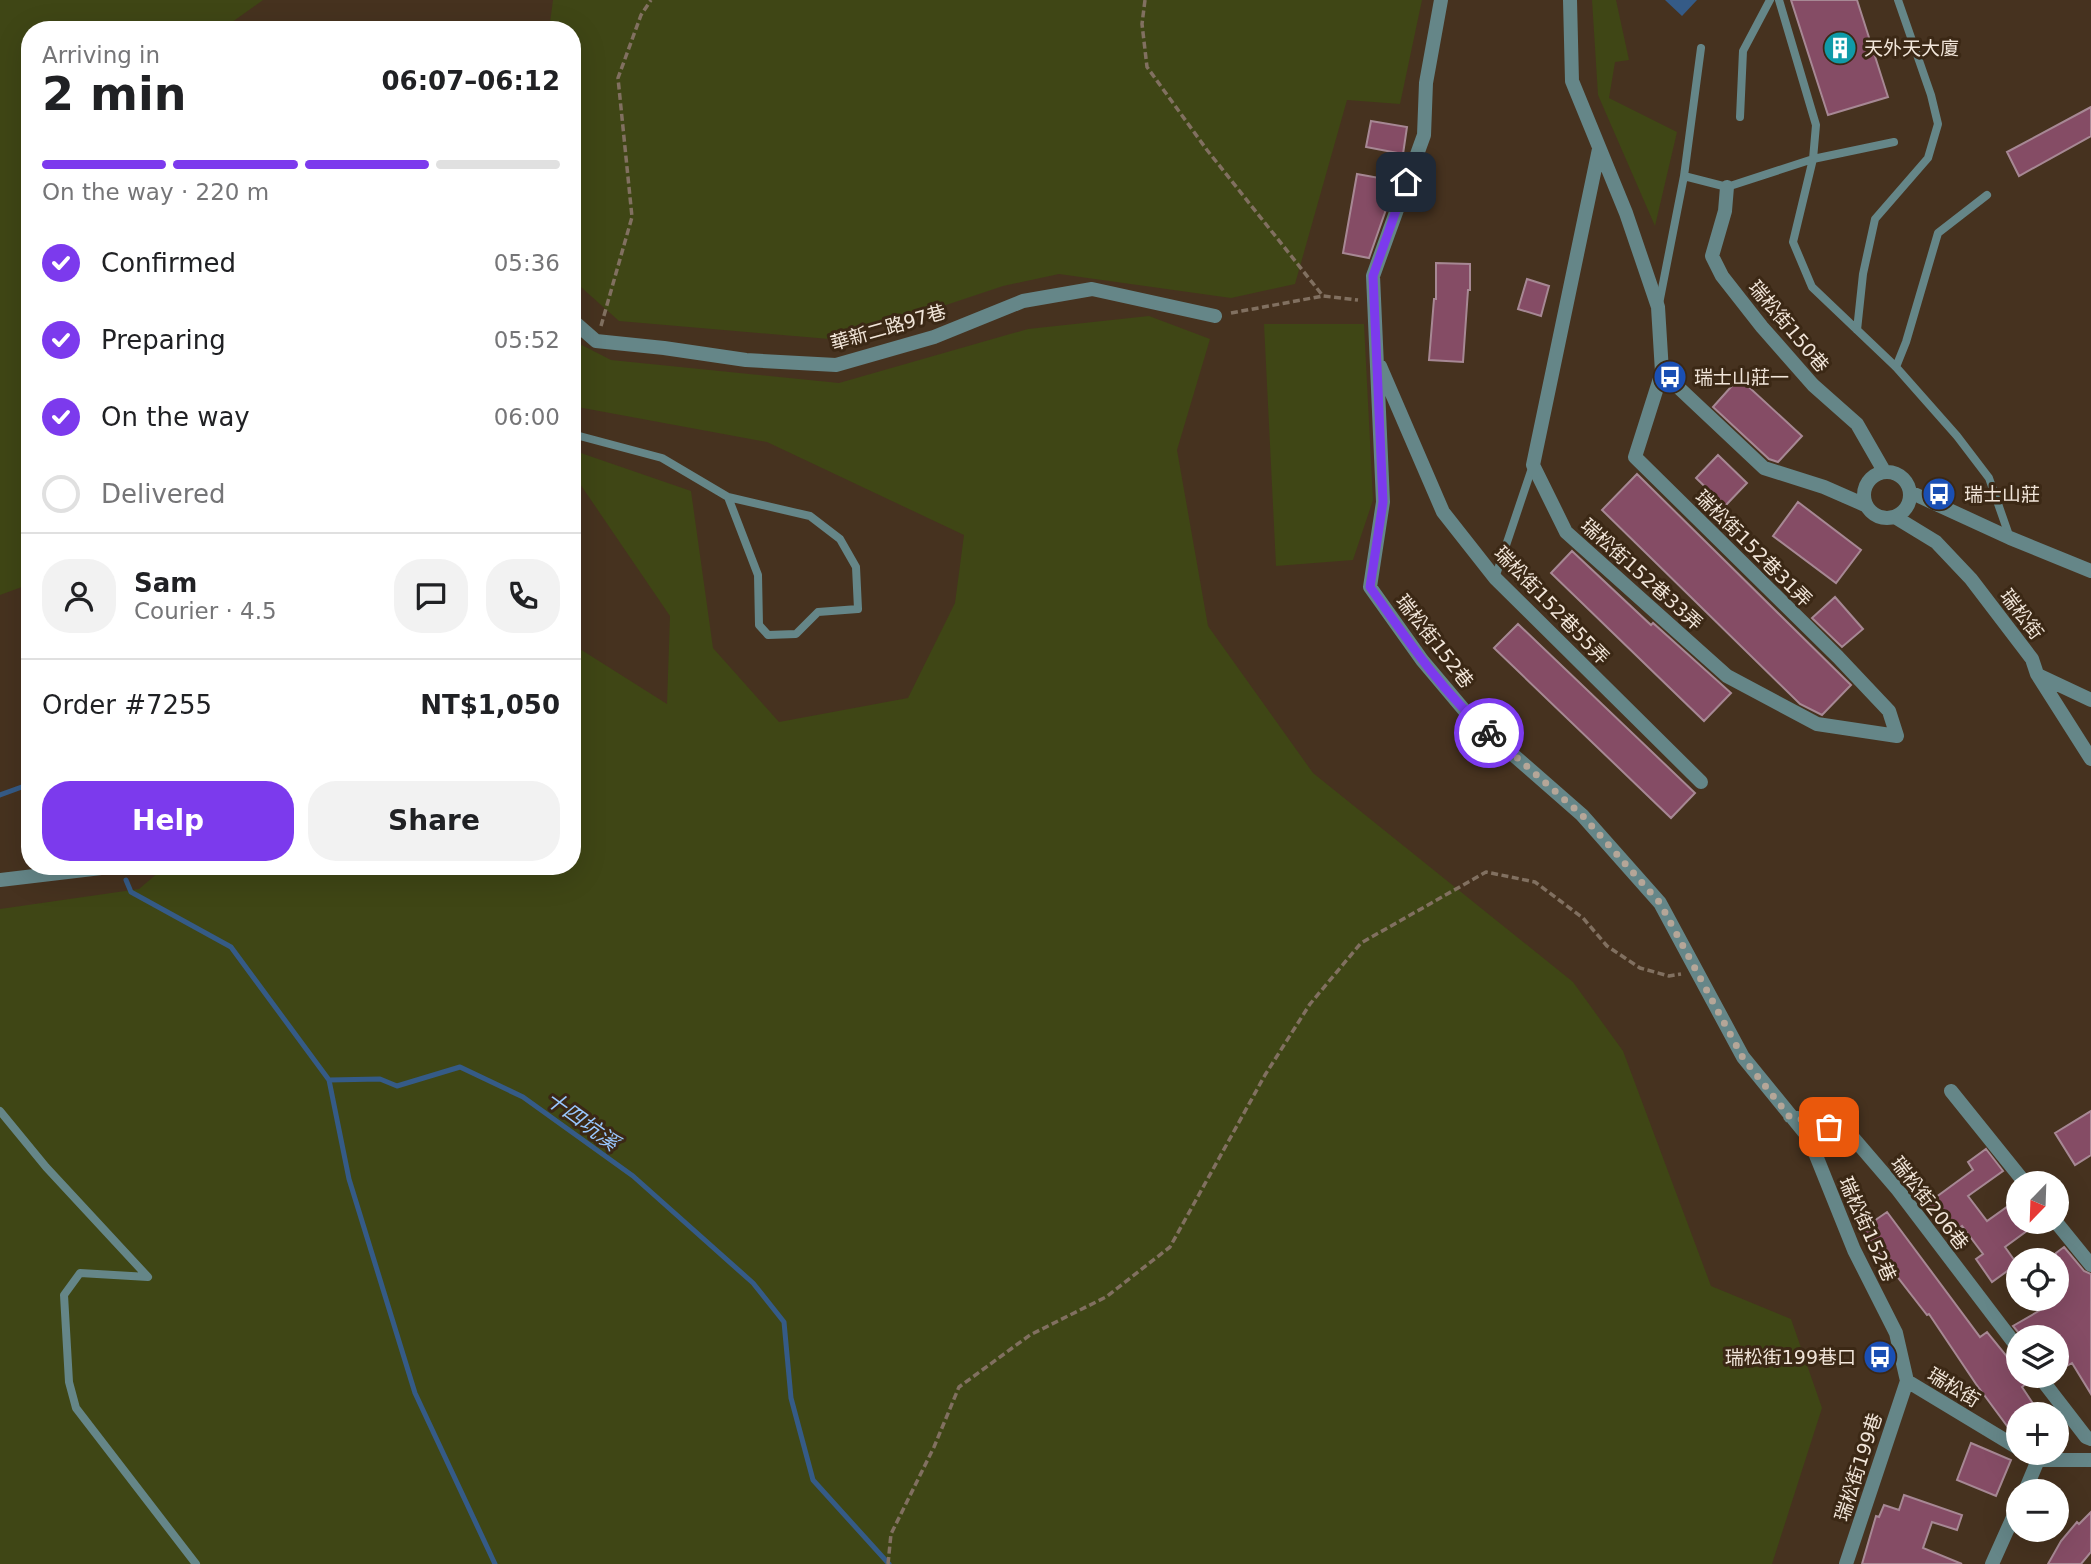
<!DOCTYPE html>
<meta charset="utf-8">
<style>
body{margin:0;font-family:"DejaVu Sans","Noto Sans TC",sans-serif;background:#f2f2f2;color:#202124;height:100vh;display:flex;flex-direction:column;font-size:26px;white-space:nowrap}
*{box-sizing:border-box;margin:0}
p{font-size:23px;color:#757577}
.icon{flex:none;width:38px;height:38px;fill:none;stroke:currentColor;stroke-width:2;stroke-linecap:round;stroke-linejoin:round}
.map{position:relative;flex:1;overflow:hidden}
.sheet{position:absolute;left:21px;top:21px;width:560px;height:854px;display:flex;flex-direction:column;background:#fff;border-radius:28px;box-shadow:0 7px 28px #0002}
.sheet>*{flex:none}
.needle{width:46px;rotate:203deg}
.tools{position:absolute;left:2006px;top:1171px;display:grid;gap:14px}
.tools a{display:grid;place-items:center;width:63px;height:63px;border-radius:50%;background:#fff;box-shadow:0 7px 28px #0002;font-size:35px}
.pin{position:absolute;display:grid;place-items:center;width:60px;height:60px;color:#fff;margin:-30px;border-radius:14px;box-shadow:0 4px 10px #0006}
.courier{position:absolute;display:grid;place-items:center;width:70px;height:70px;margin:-35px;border:5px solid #7c3aed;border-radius:50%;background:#fff;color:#222;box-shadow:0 2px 9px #0007}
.headline em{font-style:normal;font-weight:800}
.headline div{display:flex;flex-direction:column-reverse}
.headline{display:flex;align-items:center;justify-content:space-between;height:119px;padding:0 21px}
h1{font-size:46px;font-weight:800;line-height:52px}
.bar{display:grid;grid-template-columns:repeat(4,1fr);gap:10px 7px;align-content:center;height:84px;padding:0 21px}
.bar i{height:9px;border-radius:5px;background:#e0e0e0}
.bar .selected{background:#7c3aed}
.bar p{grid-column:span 4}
.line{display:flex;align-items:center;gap:18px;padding:0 21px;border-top:2px solid #e0e0e0}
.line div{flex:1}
.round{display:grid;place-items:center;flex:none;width:74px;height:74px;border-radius:28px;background:#f2f2f2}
ol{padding:0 21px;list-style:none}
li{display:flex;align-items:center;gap:21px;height:77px}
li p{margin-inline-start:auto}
li .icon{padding:7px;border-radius:50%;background:#7c3aed;color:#fff;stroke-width:4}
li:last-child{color:#757577}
li i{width:38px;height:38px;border:4px solid #e0e0e0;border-radius:50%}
.cta{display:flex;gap:14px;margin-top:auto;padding:14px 21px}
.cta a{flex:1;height:80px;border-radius:28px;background:#7c3aed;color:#fff;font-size:28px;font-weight:800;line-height:80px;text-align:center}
.cta a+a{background:#f2f2f2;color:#202124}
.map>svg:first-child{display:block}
.green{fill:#3f4615}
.water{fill:#355b87}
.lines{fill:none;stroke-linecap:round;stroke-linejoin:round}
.stream{stroke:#355b87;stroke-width:5}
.building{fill:#854c65;stroke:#a78894;stroke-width:2}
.path{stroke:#817060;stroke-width:3.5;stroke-dasharray:7 3.5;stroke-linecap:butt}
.service{stroke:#658688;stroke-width:8}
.minor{stroke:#658688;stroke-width:14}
.done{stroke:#b5a698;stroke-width:7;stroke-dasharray:0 12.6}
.route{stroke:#7c3aed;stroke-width:9}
.labels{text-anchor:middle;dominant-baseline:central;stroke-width:6;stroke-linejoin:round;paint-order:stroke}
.poi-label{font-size:19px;fill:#f1e5d9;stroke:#3b2815;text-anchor:start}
.street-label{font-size:19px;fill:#f1e5d9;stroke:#3b2815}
.water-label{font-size:21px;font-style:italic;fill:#99c7fe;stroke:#3b2815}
</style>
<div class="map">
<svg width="2091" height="1564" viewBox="0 0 2091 1564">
<rect width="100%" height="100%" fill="#46321f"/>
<!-- green -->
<path class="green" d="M0 0H263L221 30H30V584L0 595Z
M553 0H1422L1400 104 1347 100 1295 284 1231 298 1059 274 1003 286 841 340 619 321 573 280 572 30H549Z
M1592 0H1616L1629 60 1615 62 1609 98 1677 132 1655 226 1598 95Z
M1149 316 1210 339 1177 450 1208 626 1313 773 1573 982 1623 1051 1711 1286 1791 1319 1822 1408 1772 1564H0V909L139 889 166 866H572V644L667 704 670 616 576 478 572 469V450L691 491 713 648 779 722 908 698 955 603 964 535 767 442 572 406V340L611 360 839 383 1028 329Z
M1264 324H1364L1373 500 1353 560 1276 566Z"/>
<!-- water -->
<path class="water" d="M1665 0H1697L1682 16Z"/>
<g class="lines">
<!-- stream -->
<path class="stream" d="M0 795 30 784
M126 880 131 892 231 947 329 1080 349 1179 415 1393 495 1564
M329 1080 380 1079 397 1086 460 1067 523 1097 633 1176 753 1283 784 1322 791 1398 813 1480 889 1564"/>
</g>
<!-- building -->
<path class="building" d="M1791 0H1857L1888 97 1828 115Z
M2091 107V136L2019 176 2007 152Z
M1371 121 1407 127 1403 154 1366 147Z
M1357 174 1396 181 1369 258 1343 253Z
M1436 263 1470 264V290H1468L1463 362 1429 360 1434 299H1436Z
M1527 279 1549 286 1541 316 1518 309Z
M1739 378 1802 436 1778 462 1769 459 1713 407Z
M1718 455 1747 483 1725 506 1696 478Z
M1637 474 1851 685 1822 715 1800 704 1602 510Z
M1798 502 1861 550 1836 583 1773 536Z
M1572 551 1651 625 1653 623 1731 693 1704 721 1551 573Z
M1835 597 1863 629 1842 647 1812 618Z
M1518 624 1695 793 1671 818 1494 648Z
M2091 1111V1155L2075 1165 2055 1133Z
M1986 1149 2003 1171 1968 1196 1987 1221 2018 1199V1222H2039L2005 1247 2017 1264 1992 1282 1976 1259 1983 1254 1962 1226 1951 1235 1928 1203 1973 1170 1968 1162Z
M1887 1212 1980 1337 1987 1332 2018 1370V1376H2022L2027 1383 2022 1387 2040 1414H2018V1437L2013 1434 1976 1384 1929 1314 1927 1315 1861 1230Z
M2064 1247 2084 1271 2091 1274V1394L2072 1363 2056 1372V1337H2022L2013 1326 2056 1301V1253Z
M1971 1443 2011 1460 1996 1496 1957 1480Z
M1904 1495 1962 1515 1957 1530 1932 1522 1923 1548 1962 1564H1862L1876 1516 1879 1517 1884 1505 1899 1510Z
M2091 1512V1552L2081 1564H2048L2061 1541 2077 1522 2079 1524Z"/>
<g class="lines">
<!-- path -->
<path class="path" d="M1145 0 1142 24 1147 67 1207 150 1323 296 1358 300
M1231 313 1323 296
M601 326 632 217 618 78 641 15 651 0
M888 1564 891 1534 934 1447 959 1387 1030 1335 1106 1297 1170 1247 1265 1075 1310 1004 1361 943 1486 872 1535 882 1583 918 1607 946 1640 968 1669 976 1681 974"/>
<!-- service -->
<path class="service" d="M1779 0 1816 125 1813 159 1793 242 1812 287 1896 367 1957 436 1989 478 2010 538
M1740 117 1743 51 1770 0
M1684 176 1701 48
M1659 304 1684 176 1727 187 1813 159 1894 142
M1857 330 1863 274 1875 219 1928 158 1938 124 1931 95 1898 0
M1896 367 1906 342 1938 233 1987 195
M572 434 662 458 728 497 810 516 840 539 856 567 858 609 818 612 796 634 768 635 759 625 758 575 728 497
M1495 578 1533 465
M0 1111 46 1167 148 1277 80 1273 64 1295 69 1382 76 1408 196 1564"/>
<!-- minor -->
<path class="minor" d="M1441 0 1426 83 1424 135 1373 276 1383 502 1370 587 1422 660 1470 717 1582 815 1660 903 1743 1057 1809 1138 1854 1250 1896 1333 1907 1381
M1570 0 1572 81 1626 213 1658 307 1662 372 1764 468 1824 487 1865 505
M1599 149 1533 465 1566 532 1727 676 1817 724 1897 736 1889 711 1838 657 1635 457 1662 372
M1727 187 1725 211 1712 256 1722 276 1762 327 1813 385 1857 424 1884 471
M572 320 596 341 664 348 746 360 836 365 934 337 1023 301 1092 289 1215 316
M1380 366 1443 512 1495 578 1701 782
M1864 495a23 23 0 1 1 46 0a23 23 0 1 1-46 0Z
M1910 492 2010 538 2091 571
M1895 517 1936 542 1971 579 2032 659 2037 674 2091 759
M2038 675 2091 700
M0 880 118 866
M1951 1091 2025 1183
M1790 1116 1849 1133 1898 1190 2018 1348
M2056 1222 2091 1265
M2039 1376 2086 1437 2091 1439
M1907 1381 2018 1448
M2026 1452 2038 1460H2091
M2025 1491 2038 1460
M1846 1564 1907 1381
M1992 1564 2018 1506"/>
</g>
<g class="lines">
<!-- done -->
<path class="done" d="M1489 733 1582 815 1660 903 1743 1058 1789 1116 1829 1127"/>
<!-- route -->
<path class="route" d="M1406 182 1373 276 1383 502 1370 587C1406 638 1441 691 1489 733"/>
</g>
<!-- icons -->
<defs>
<symbol id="building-disc" viewBox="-11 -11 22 22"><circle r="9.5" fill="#0f9aa8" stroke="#3b2815"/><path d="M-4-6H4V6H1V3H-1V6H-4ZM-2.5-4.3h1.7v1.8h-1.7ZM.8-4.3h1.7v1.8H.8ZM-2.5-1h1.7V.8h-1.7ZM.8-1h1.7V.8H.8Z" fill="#fff"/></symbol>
<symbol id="bus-disc" viewBox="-11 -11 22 22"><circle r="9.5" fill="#1a4fb4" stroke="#3b2815"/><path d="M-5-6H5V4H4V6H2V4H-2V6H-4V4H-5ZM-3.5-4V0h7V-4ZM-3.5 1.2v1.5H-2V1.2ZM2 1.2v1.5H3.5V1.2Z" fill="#fff"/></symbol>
</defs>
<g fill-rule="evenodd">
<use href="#building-disc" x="1821" y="29" width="38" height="38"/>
<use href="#bus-disc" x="1651" y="358" width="38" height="38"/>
<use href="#bus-disc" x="1920" y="475" width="38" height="38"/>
<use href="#bus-disc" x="1861" y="1338" width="38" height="38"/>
</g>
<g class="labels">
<!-- poi labels -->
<g class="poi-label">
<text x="1864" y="48">天外天大廈</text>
<text x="1694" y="377">瑞士山莊一</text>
<text x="1964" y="494">瑞士山莊</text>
<text x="1856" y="1357" text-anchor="end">瑞松街199巷口</text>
</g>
<!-- street labels -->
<g class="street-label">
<text transform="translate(1789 326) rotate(50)">瑞松街150巷</text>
<text transform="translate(888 327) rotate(-16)">華新二路97巷</text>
<text transform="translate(1754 548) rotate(45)">瑞松街152巷31弄</text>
<text transform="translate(1642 574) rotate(42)">瑞松街152巷33弄</text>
<text transform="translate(1552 605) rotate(46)">瑞松街152巷55弄</text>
<text transform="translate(2022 614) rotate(53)">瑞松街</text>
<text transform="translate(1435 641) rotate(52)">瑞松街152巷</text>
<text transform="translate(1930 1203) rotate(52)">瑞松街206巷</text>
<text transform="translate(1868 1229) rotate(66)">瑞松街152巷</text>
<text transform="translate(1954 1387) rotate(31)">瑞松街</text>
<text transform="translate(1858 1467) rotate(-72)">瑞松街199巷</text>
</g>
<!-- water labels -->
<g class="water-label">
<text transform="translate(582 1121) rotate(36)">十四坑溪</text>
</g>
</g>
</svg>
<div class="tools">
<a><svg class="needle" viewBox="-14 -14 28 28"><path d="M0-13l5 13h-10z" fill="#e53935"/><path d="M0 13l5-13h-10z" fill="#757577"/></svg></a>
<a><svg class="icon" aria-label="locate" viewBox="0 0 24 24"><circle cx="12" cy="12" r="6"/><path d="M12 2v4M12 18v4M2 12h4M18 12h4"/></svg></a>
<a><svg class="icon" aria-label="layers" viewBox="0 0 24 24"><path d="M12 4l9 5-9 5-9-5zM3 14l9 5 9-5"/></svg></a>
<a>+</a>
<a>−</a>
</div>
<div class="pin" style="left:1829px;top:1127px;background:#ea580c"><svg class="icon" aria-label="bag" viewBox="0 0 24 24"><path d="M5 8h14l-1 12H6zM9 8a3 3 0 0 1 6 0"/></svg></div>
<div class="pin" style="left:1406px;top:182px;background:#1f2937"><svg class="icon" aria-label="home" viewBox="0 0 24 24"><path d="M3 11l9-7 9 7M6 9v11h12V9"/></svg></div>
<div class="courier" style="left:1489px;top:733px"><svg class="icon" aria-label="bike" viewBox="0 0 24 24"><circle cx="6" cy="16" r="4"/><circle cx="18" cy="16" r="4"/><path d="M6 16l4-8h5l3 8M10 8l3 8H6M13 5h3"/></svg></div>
<section class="sheet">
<div class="headline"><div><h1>2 min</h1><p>Arriving in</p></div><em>06:07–06:12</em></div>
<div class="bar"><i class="selected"></i><i class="selected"></i><i class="selected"></i><i></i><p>On the way · 220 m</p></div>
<ol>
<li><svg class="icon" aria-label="check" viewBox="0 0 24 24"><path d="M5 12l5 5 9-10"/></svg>Confirmed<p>05:36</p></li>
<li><svg class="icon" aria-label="check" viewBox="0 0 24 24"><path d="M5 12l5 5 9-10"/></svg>Preparing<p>05:52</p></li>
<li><svg class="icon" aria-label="check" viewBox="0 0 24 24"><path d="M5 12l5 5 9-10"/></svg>On the way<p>06:00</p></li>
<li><i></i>Delivered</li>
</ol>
<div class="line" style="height:126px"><a class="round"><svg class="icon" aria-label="person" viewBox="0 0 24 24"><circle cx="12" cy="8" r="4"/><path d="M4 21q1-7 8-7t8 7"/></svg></a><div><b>Sam</b><p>Courier · 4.5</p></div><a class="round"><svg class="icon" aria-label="chat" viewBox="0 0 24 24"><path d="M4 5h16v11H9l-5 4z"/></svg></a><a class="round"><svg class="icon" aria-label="phone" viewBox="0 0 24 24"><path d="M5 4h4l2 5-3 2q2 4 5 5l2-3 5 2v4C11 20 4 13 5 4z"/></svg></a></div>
<div class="line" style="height:91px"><div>Order #7255</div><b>NT$1,050</b></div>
<div class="cta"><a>Help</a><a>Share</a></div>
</section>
</div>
